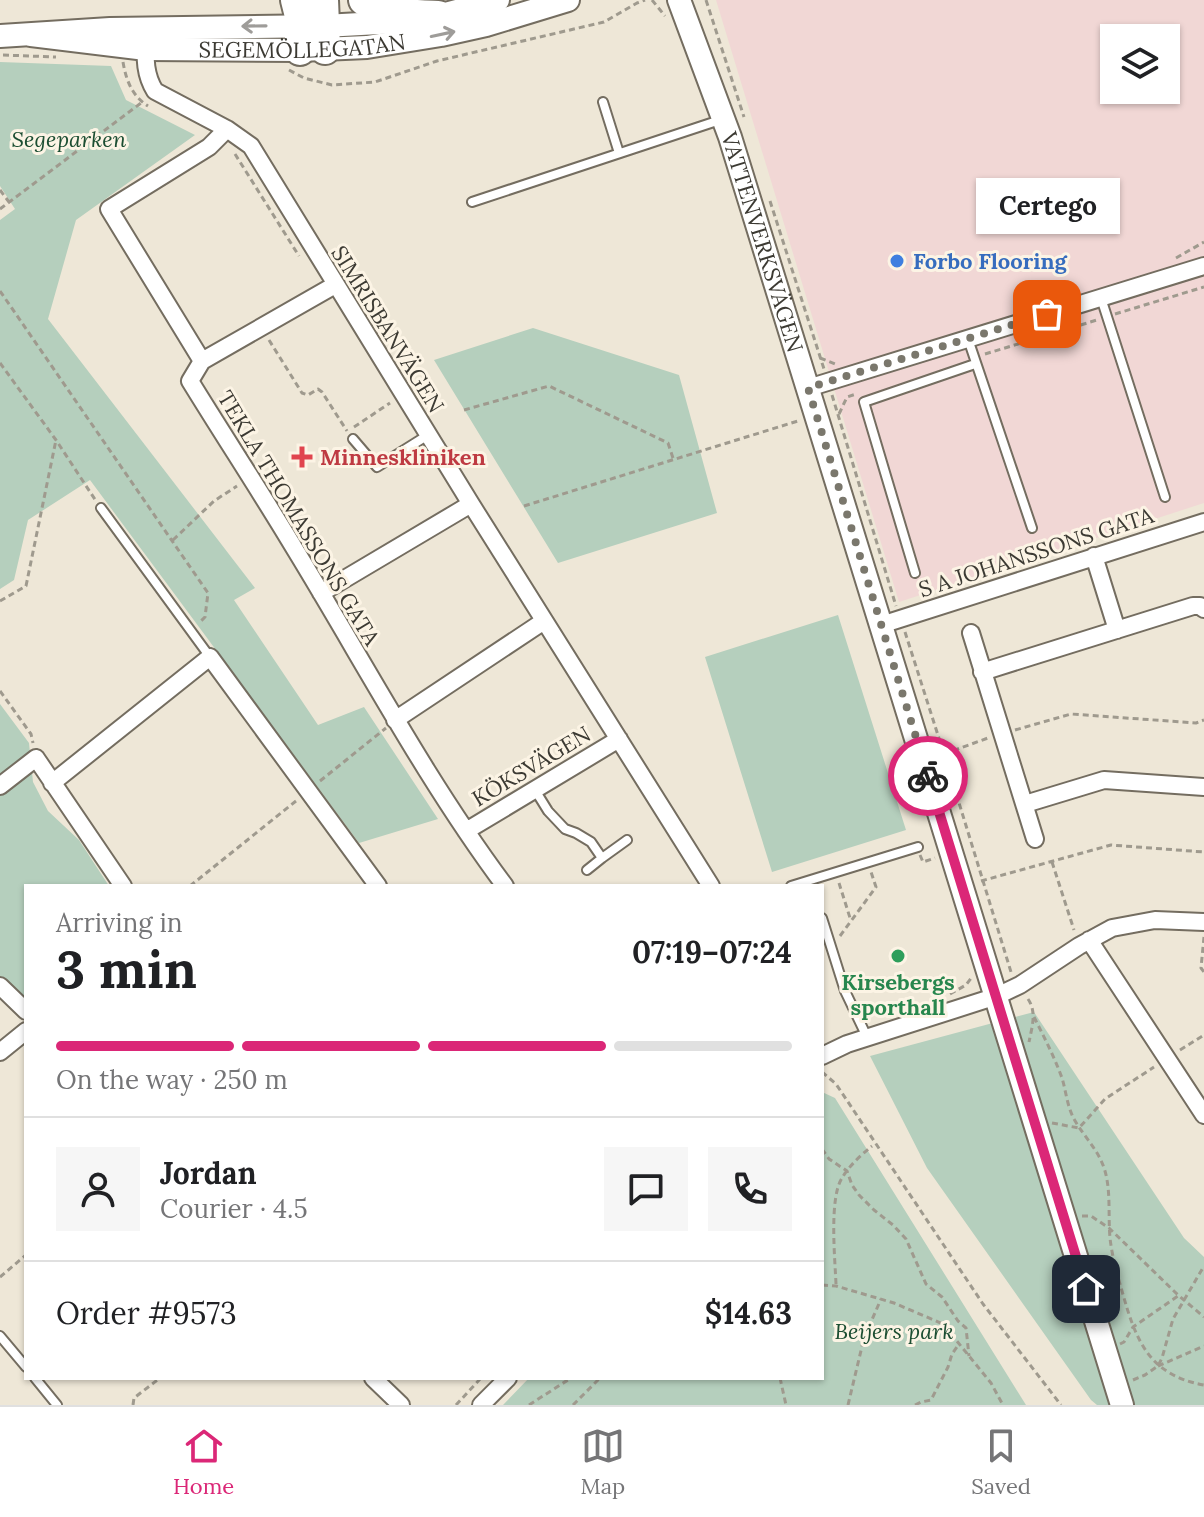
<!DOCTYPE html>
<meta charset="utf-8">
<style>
body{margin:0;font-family:Lora,serif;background:#f6f6f6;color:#202124;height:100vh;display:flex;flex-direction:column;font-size:30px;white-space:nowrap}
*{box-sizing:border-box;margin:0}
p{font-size:26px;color:#757577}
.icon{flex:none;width:44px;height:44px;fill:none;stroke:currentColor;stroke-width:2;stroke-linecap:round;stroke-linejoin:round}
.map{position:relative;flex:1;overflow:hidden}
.details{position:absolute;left:24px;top:884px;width:800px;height:496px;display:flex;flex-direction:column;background:#fff;border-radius:0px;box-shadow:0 2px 6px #0004}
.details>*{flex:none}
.controls{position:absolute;left:1100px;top:24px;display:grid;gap:16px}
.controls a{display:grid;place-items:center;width:80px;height:80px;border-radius:0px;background:#fff;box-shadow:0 2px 6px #0004;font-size:40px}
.pin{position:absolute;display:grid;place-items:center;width:68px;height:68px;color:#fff;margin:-34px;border-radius:16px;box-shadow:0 4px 12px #0006}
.courier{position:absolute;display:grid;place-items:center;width:80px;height:80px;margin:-40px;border:6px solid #db2777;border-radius:50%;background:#fff;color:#222;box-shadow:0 2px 10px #0007}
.bubble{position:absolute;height:56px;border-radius:0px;background:#fff;box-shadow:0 2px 6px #0004;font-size:26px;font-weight:700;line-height:56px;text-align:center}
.overview em{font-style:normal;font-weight:700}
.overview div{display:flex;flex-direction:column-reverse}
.overview{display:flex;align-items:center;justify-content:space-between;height:136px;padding:0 32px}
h1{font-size:52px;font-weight:700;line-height:60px}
.bar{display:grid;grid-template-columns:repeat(4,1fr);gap:12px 8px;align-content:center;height:96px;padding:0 32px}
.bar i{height:10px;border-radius:6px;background:#e0e0e0}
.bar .on{background:#db2777}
.bar p{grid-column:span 4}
.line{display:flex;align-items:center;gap:20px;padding:0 32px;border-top:2px solid #e0e0e0}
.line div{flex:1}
.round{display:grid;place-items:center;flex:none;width:84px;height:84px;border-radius:0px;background:#f6f6f6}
.tab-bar{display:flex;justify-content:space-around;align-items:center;height:112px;border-top:2px solid #e0e0e0;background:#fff;font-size:22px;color:#757577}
.tab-bar a{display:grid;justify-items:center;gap:4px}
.tab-bar .on{color:#db2777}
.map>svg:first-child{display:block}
.industrial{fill:#f1d7d5;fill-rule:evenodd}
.green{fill:#b5cfbd}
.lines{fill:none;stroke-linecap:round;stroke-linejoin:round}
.lane-casing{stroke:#746d60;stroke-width:12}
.street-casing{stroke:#746d60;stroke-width:20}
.secondary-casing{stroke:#746d60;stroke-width:26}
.highway-casing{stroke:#746d60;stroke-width:34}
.path{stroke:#9f9a8e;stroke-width:3;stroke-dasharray:6 4;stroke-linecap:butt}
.lane{stroke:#fff;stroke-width:8}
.street{stroke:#fff;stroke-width:16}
.secondary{stroke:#fff;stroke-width:22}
.highway{stroke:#fff;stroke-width:30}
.oneway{stroke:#9e9c99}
.done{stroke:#7a776c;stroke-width:8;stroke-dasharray:0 14.4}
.route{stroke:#db2777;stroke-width:10}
.shop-dot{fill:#3f7fe0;stroke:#fcf4e5;stroke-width:3}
.health-dot{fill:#e0444e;stroke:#fcf4e5;stroke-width:3}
.leisure-dot{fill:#2e9e5b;stroke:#fcf4e5;stroke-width:3}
.labels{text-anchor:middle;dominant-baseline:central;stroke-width:6;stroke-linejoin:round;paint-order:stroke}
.street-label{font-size:22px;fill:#3c3a33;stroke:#fcf4e5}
.park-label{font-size:22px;font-style:italic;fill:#1c4e32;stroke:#fcf4e5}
.shop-label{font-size:22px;font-weight:bold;fill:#366cbe;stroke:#fcf4e5;text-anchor:start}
.health-label{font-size:22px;font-weight:bold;fill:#be3a42;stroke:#fcf4e5;text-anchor:start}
.leisure-label{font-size:22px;font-weight:bold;fill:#27864d;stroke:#fcf4e5}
</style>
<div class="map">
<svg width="1204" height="1405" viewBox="0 0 1204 1405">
<rect width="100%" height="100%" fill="#eee7d7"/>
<!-- industrial -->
<path class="industrial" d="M716 0H1204V503L899 602ZM1114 38H1166V90H1114Z"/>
<!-- green -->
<path class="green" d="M0 62 111 66 126 100 195 135 76 220 48 319 255 588 234 600 318 725 364 707 438 819 359 843 90 480 28 520 14 580 0 589V220L15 209 0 186Z
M533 328 679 375 717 513 558 563 434 360Z
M838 615 906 830 772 872 705 657Z
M0 704 29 743 33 782 48 811 79 840 109 886H26V1003L0 976Z
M1034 1012 1184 1238 1204 1257V1405H1097L1091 1400 927 1168 870 1056Z
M822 1092 835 1098 1026 1405H503L529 1378H822Z"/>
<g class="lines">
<defs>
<path id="lane" d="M603 102 619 153
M472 202 723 119
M1101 298 1165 497
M968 339 1032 528
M353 439 377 467 428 435
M101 508 210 657
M915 573 864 402 975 364
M535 790 548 811 565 829 576 833 591 842 602 858 587 870
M602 858 627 840
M791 886 918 847
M822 918 845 991 867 1037
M0 1336 26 1367
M35 1378 57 1405"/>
<path id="street" d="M146 41C145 59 145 75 155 91L227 129 251 146 471 504 711 886
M227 129 209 147 109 209 202 361 190 381C225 438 262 494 296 551 365 664 426 780 505 886
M202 361 335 285
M808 388 1204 266
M1094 556 1117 630
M321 593 471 504
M881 625 1204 522
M971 633 1035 839
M982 672 1193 606H1200L1204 609
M395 720 544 621
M52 783 210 657 378 886
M0 786 36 758 123 886
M1025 804 1104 780 1204 787
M466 831 619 739
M1089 940 1204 1115
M0 986 26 1011
M0 1052 26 1031
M822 1056 847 1044 997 996 1020 985 1079 946 1112 928 1155 920 1204 922
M373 1378 401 1405
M481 1405 508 1378"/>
<g id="secondary">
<path id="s1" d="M679 0 730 137 1122 1405"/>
<path id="s2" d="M31 35 146 49 300 50 367 47 441 35 486 25 568 0"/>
<path d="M0 36 110 29 324 26 397 22 438 16 498 0"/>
</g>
<path id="highway" d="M296 0 300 16V50
M323 0 325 49
M364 0C385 15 413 15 438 16"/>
</defs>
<!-- lane casing -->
<use href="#lane" class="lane-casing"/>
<!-- street casing -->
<use href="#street" class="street-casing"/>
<!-- secondary casing -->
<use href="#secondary" class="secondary-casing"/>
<!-- highway casing -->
<use href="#highway" class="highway-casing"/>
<!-- path -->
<path class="path" d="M652 0 665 16
M706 0 744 117
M3 55 56 57
M123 62C126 80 132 96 148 106
M289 70 304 78 332 85 375 82 437 61 604 22 637 3 645 0
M235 154 299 256
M0 190 9 202
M770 201 824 369
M0 209 141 103
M1176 258 1204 242
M0 291 208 593 205 617 199 623
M1115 314 1204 287
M269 340 302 393 308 395 318 389 322 392 347 431
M985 354 1097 320
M820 358 835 364
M0 363 56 440 96 501
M832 395 896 606
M464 410 549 386 668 443 674 461
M839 414 847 397 856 394
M354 427 390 403
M524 506 801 420
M173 540 214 501 237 486
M0 601 26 586 56 440
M905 632 944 754 1011 972
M0 691 31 734 33 743
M1015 730 1071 714 1196 723 1204 720
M944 754 988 738
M320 781 386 728
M920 855 923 862 935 858
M1052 862 1074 930
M981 881 1111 845 1204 852
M839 883 851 921
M190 886 296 801
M840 936 876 887 871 872
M1204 937 1201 968 1204 972
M950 994 966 985 972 977
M1028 999C1037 1012 1032 1027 1029 1042
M1034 1017C1044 1037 1054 1056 1062 1078 1066 1091 1067 1106 1074 1119 1084 1137 1099 1150 1105 1171 1111 1192 1108 1216 1110 1238 1112 1256 1117 1274 1122 1291 1136 1341 1149 1375 1204 1385
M1180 1050 1204 1035
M822 1072 836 1084 983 1304 1061 1405
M1052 1123 1079 1128 1105 1099 1154 1067
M822 1149 829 1159 847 1171 852 1185 859 1195 874 1210 893 1225 906 1239 926 1284 942 1297 958 1321 966 1328 969 1356
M1082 1216H1091L1109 1228 1178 1295 1204 1317
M0 1277 26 1255
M836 1284C835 1259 829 1198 842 1178 849 1166 861 1155 872 1146
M822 1285 836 1286 894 1303 943 1324 991 1383 1003 1405
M1120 1344 1124 1342 1133 1327 1178 1296
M1158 1366 1204 1346
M780 1378 786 1405
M1133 1380 1145 1375 1158 1366 1162 1358 1173 1319 1204 1266
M133 1405 134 1398 160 1378
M456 1405 481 1378
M529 1405 571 1378
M573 1405 600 1378
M848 1405 864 1338 881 1299
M915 1405 921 1402 931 1400 948 1367 952 1354 959 1344"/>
<!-- lane -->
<use href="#lane" class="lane"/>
<!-- street -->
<use href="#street" class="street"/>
<!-- secondary -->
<use href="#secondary" class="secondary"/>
<!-- highway -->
<use href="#highway" class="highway"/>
</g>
<!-- one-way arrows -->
<defs><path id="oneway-shaft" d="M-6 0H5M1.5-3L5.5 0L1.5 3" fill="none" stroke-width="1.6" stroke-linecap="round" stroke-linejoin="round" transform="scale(2)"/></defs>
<g class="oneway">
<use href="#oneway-shaft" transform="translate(254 26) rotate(179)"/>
<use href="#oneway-shaft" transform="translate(443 34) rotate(-12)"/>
</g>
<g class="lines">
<!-- done -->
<path class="done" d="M928 776 808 388 1047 314"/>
<!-- route -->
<path class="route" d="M928 776 1086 1289"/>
</g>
<!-- markers -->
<circle class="shop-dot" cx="897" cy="261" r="8"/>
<path class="health-dot" d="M298 445h8v8h8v8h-8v8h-8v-8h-8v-8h8z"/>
<circle class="leisure-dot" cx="898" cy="956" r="8"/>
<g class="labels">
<!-- street labels -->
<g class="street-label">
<text stroke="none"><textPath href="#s2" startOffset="272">SEGEMÖLLEGATAN</textPath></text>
<text stroke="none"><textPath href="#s1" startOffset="256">VATTENVERKSVÄGEN</textPath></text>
<text transform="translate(388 329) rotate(58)">SIMRISBANVÄGEN</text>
<text transform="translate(299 518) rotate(59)">TEKLA THOMASSONS GATA</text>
<text transform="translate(1036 552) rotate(-18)">S A JOHANSSONS GATA</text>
<text transform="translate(531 766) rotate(-31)">KÖKSVÄGEN</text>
</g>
<!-- park labels -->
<g class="park-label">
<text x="69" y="139">Segeparken</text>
<text x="894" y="1331">Beijers park</text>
</g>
<!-- shop labels -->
<g class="shop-label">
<text x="913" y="261">Forbo Flooring</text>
</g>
<!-- health labels -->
<g class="health-label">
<text x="320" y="457">Minneskliniken</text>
</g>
<!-- leisure labels -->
<g class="leisure-label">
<text x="898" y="982">Kirsebergs<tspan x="898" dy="25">sporthall</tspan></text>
</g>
</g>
</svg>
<div class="controls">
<a><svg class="icon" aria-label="layers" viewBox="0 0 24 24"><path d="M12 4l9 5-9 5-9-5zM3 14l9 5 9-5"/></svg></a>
</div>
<div class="pin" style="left:1047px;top:314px;background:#ea580c"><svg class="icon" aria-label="bag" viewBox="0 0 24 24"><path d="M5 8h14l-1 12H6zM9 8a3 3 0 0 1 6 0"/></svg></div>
<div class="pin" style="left:1086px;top:1289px;background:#1f2937"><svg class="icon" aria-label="home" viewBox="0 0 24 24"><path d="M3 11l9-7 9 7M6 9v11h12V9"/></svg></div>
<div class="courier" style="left:928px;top:776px"><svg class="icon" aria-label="bike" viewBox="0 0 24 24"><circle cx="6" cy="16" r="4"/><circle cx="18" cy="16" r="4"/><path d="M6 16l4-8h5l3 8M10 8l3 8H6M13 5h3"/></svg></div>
<div class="bubble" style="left:976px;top:178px;width:144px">Certego</div>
<section class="details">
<div class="overview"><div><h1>3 min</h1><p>Arriving in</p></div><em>07:19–07:24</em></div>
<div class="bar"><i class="on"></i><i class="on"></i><i class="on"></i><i></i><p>On the way · 250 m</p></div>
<div class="line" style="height:144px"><a class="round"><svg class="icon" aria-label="person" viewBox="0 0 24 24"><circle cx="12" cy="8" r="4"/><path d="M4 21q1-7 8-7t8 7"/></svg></a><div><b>Jordan</b><p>Courier · 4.5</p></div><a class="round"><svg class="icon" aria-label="chat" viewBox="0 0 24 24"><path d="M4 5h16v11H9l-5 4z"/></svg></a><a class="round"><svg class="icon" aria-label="phone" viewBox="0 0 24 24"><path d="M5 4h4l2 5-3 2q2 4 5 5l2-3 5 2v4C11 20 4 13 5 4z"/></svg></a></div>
<div class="line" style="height:104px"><div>Order #9573</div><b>$14.63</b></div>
</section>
</div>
<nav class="tab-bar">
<a class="on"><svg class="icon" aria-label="home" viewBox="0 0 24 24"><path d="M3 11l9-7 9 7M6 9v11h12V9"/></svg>Home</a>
<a><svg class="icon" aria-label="map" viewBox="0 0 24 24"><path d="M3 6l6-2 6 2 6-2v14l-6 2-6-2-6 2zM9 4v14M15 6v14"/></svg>Map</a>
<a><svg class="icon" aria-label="saved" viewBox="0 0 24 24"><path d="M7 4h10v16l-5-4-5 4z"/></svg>Saved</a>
</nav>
